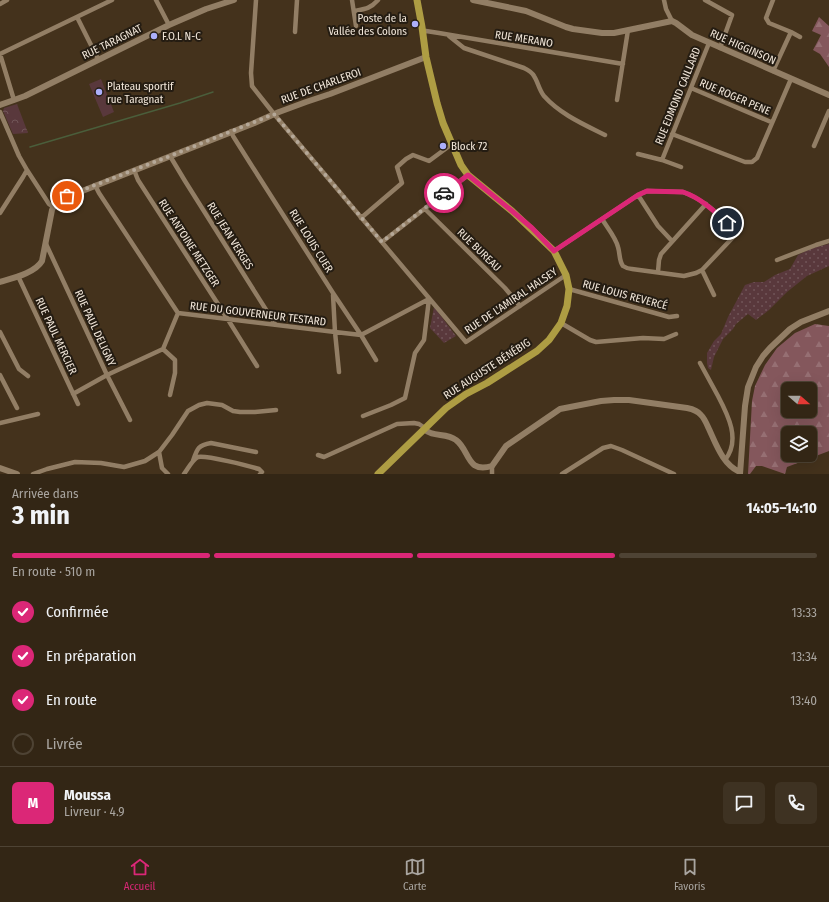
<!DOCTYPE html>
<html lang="fr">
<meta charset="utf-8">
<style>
body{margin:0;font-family:"Fira Sans Condensed",sans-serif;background:#3e3222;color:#f1f3f6;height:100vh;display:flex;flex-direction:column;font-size:15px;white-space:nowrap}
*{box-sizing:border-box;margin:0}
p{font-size:13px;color:#a9a5a0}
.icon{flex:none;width:22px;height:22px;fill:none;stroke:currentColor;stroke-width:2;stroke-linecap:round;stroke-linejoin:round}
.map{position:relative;height:474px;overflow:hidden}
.side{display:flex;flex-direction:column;background:#332615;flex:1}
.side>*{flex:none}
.needle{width:26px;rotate:110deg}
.tools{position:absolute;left:781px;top:382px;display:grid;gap:8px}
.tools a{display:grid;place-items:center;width:36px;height:36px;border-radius:6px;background:#332615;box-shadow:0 4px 16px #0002,0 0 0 1px #4e4334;font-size:20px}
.pin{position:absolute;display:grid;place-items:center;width:34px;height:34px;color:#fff;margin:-17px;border:2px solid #fff;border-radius:50%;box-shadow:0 1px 4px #0007}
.courier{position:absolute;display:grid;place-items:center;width:40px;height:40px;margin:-20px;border:3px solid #db2777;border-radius:50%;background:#fff;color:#222;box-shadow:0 1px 5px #0007}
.headline em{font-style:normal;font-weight:700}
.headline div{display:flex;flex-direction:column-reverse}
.headline{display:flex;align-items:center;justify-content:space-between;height:68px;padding:0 12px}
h1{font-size:26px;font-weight:700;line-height:30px}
.bar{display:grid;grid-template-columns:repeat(4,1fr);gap:6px 4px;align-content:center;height:48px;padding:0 12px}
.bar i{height:5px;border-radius:3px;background:#4e4334}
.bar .active{background:#db2777}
.bar p{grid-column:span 4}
.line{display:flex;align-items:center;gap:10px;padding:0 12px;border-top:1px solid #4e4334}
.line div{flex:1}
.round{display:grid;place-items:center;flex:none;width:42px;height:42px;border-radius:6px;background:#3e3222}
ol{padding:0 12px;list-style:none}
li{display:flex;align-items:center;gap:12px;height:44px}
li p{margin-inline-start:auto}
li .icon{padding:4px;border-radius:50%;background:#db2777;color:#fff;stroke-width:4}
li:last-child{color:#a9a5a0}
li i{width:22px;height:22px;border:2px solid #4e4334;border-radius:50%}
.menu{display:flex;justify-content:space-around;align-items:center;height:56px;border-top:1px solid #4e4334;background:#332615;font-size:11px;color:#a9a5a0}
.menu a{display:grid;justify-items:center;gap:2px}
.menu .active{color:#db2777}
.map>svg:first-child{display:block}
.grass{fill:url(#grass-dots)}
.forest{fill:url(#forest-firs);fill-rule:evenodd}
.park{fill:url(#park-crowns)}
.pitch{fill:#59383c}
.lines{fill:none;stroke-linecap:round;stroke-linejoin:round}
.stream{stroke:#4a5e3b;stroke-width:1.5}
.street{stroke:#927e65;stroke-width:4.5}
.secondary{stroke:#927e65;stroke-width:6}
.primary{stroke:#ae9d43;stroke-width:7}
.done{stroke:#b5a898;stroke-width:4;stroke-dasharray:0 7.2}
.route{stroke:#db2777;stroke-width:5}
.poi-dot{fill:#acaffb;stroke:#241c12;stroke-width:1.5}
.labels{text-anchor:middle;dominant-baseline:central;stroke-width:4;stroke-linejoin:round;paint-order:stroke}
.poi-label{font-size:11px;fill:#f2e7da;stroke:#241c12;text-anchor:start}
.street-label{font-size:11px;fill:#f2e7da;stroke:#241c12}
</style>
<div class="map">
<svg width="829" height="474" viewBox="0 0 829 474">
<defs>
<pattern id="grass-dots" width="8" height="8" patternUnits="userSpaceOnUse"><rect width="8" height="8" fill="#59383c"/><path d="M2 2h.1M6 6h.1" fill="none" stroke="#715558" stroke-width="1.8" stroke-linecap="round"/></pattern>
<pattern id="forest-firs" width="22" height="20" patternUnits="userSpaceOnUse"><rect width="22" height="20" fill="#84575c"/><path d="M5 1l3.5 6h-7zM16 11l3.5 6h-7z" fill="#966f73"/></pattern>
<pattern id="park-crowns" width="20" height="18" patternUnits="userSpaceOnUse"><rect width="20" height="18" fill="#59383c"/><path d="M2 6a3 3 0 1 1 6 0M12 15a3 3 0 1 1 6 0" fill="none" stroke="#715558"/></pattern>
</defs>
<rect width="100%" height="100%" fill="#44321c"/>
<!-- grass -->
<path class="grass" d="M829 244V266L807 276 787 292 769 310 756 320 748 314 736 324 733 329 723 339 714 357 711 370 708 368 707 363V353L714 341 721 334 728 317 745 285 754 282H764L775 275 790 269 798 255 812 248Z
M434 307 456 336 444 343 430 328Z"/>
<!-- forest -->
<path class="forest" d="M819 17 829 26V67L820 54 813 50 821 35 812 31Z
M815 324 829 326V451L787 467 785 474 762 466H756L750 474H748L752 401 755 386 765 365 777 348 795 333ZM788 389H810V411H788ZM788 433H810V455H788Z"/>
<!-- park -->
<path class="park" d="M17 104 28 133 13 134 3 111 4 108Z"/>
<!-- pitch -->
<path class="pitch" d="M101 79 114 112 103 117 89 84Z"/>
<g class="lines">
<!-- stream -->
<path class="stream" d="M30 147 180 103 213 92"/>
<!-- street -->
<path class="street" d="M156 0 169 25
M256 0 251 73 252 86 274 114 466 342 566 275
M352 0 356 26
M664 0 666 9 672 21
M705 0 732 15 720 48
M773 0 766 18 769 23 791 32 773 71
M0 4 7 0
M354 11C365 9 370 9 378 0
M77 17 98 59
M295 32 297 0
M423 32 426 31 439 33 623 64
M791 32 800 37
M449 36 464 48 524 68C528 70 532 72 534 76 538 82 539 90 544 96 560 114 583 124 605 135
M0 54 112 0
M0 54 14 100
M691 88 771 122
M617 100 628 30
M0 112 19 156 27 170 49 204 53 207
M231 131 233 136 250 163 333 293 361 335 376 360
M672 134 745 162H752L757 158 791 79
M814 146 829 111
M638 154 662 160
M170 156 185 181 275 324
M681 167 662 160 709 43
M134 170 138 180 227 318 257 366
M95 185 99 193 178 313
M638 195 658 226 672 241
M425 209 505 288 520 306
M0 213 23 177 27 170
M361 218 402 183 397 167 406 159 413 155 429 161 452 144
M382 242 468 175
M46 244 107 375 130 420
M554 251 638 195 647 191 683 192C705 200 721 217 738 232L702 270 696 273 684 276 632 269C629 269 626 268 623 266 619 261 620 253 618 247 616 238 607 227 602 219
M777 260 816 245 829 241
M702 270 714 295
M658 272 659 260 661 254 706 204
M18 276 78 404
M569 289 669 317 677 316
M333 295 335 332 339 372
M561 323 590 340 596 342 643 338 664 339 676 334
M0 332 19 369 28 376
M163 349 175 360V373L170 395
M700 363C706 374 712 385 718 396 728 415 741 440 725 460
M0 375 17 408
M73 394 107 375 163 349 178 313 335 332 361 335 429 299
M363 416 391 405 405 398 415 353 424 340 429 299
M0 423 38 414
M159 452 162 468 168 474
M318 455 324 457 397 424 414 423 419 424 425 428
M193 461C197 449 198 445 211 443L256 452
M492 466V474
M33 474 47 469 75 462 101 463 124 467 145 461 159 452 172 435 188 411 199 405 207 403 222 405 233 411 240 412H255L276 410
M184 474C188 469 192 460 198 457 206 455 249 466 259 469L262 472 260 474
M562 474 603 448 611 446 622 450 674 474"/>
<!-- secondary -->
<path class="secondary" d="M473 0 526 11 566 27 573 29 602 33H614L672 21 676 23 692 35 829 95
M0 105 14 100 25 96 169 25 206 9 234 0
M0 282C13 278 35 273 42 261L52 210 55 204 62 199 252 124 279 112 306 102 330 94 426 57
M424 429C433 438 446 432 456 440 470 450 466 474 492 466L506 446 560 409 601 401 614 400H629L687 408C692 409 698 411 701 415 705 419 707 425 709 429 716 444 723 465 740 472
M0 468 17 474
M740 474 745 406 748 387 756 367 763 356 770 348 790 329 801 322 829 311"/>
<!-- primary -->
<path class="primary" d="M378 474 446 408 466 394 487 383 537 351 549 340 561 323 567 306 569 289 566 275 554 251 531 229 512 211 468 175 461 165 443 123 437 103 426 57 422 27 417 0"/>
</g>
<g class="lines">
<!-- done -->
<path class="done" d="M67 196 170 156 274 114 382 242 444 193"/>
<!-- route -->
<path class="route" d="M444 193 468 175 512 211 532 228 554 251 638 195 647 191 683 192C701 198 714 211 727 223"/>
</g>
<!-- markers -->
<g class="poi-dot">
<circle cx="415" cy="24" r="4"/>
<circle cx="154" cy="36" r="4"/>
<circle cx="99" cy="92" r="4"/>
<circle cx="443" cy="146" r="4"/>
</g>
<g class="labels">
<!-- poi labels -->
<g class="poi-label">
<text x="407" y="18" text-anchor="end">Poste de la<tspan x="407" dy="13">Vallée des Colons</tspan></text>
<text x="162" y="36">F.O.L N-C</text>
<text x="107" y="86">Plateau sportif<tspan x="107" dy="13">rue Taragnat</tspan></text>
<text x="451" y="146">Block 72</text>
</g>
<!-- street labels -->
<g class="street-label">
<text transform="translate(524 39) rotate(9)">RUE MERANO</text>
<text transform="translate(112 42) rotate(-26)">RUE TARAGNAT</text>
<text transform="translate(743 47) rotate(24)">RUE HIGGINSON</text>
<text transform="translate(321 86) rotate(-20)">RUE DE CHARLEROI</text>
<text transform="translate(678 96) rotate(-68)">RUE EDMOND CAILLARD</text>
<text transform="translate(735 97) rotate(23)">RUE ROGER PENE</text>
<text transform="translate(230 236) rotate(58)">RUE JEAN VERGES</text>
<text transform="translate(311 241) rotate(58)">RUE LOUIS CUER</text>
<text transform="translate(189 243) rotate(57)">RUE ANTOINE METZGER</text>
<text transform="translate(479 250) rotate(44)">RUE BUREAU</text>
<text transform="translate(625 295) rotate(15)">RUE LOUIS REVERCÉ</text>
<text transform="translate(511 301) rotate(-34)">RUE DE L'AMIRAL HALSEY</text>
<text transform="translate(258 314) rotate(7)">RUE DU GOUVERNEUR TESTARD</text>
<text transform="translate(95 328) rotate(65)">RUE PAUL DELIGNY</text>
<text transform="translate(56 336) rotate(65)">RUE PAUL MERCIER</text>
<text transform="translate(487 369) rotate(-33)">RUE AUGUSTE BÉNÉBIG</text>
</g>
</g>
</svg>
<div class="tools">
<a><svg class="needle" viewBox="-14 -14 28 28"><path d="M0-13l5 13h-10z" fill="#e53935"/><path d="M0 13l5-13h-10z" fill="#a9a5a0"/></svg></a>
<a><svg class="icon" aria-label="layers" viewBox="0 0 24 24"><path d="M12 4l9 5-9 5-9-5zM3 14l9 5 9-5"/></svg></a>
</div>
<div class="pin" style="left:67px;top:196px;background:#ea580c"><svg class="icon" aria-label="bag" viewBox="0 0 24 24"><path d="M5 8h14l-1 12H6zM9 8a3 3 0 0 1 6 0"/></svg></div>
<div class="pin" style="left:727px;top:223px;background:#1f2937"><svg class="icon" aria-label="home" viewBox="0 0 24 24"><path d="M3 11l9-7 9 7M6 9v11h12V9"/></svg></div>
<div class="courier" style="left:444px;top:193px"><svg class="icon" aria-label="car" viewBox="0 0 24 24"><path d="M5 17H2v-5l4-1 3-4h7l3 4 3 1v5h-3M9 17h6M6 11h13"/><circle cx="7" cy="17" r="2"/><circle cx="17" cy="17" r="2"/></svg></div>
</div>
<section class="side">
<div class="headline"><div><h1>3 min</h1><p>Arrivée dans</p></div><em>14:05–14:10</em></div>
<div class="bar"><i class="active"></i><i class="active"></i><i class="active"></i><i></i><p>En route · 510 m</p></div>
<ol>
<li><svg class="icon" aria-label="check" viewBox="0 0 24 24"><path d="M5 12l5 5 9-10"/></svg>Confirmée<p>13:33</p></li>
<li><svg class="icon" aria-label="check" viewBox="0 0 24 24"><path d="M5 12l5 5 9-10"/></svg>En préparation<p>13:34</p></li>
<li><svg class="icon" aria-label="check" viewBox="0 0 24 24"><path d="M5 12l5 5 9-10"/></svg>En route<p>13:40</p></li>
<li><i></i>Livrée</li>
</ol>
<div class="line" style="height:72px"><b class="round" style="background:#db2777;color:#fff">M</b><div><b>Moussa</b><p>Livreur · 4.9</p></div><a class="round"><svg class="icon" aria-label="chat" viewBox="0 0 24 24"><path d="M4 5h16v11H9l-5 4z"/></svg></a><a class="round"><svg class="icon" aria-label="phone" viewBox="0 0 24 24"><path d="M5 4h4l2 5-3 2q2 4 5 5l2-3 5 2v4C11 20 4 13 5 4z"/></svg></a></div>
</section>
<nav class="menu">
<a class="active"><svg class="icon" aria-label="home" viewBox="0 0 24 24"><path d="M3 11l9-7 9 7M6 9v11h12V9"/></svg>Accueil</a>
<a><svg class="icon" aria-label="map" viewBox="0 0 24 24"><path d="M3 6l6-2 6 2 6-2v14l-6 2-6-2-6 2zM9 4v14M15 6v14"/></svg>Carte</a>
<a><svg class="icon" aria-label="saved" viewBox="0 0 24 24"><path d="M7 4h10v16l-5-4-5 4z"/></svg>Favoris</a>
</nav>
